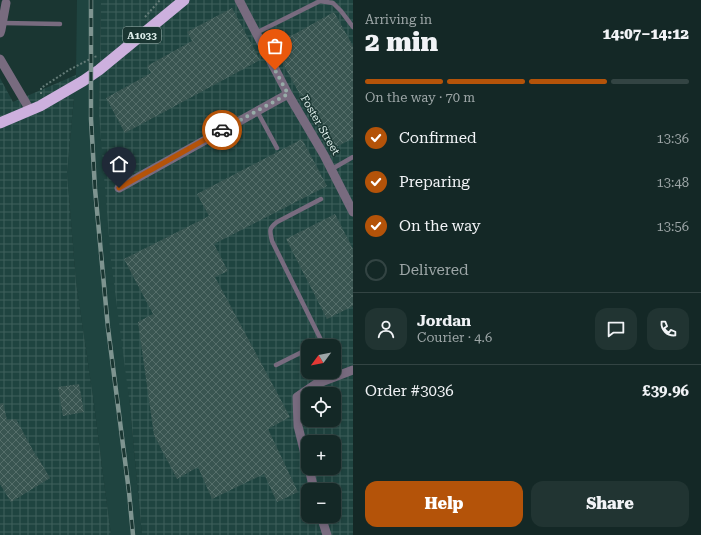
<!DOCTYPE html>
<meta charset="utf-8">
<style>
body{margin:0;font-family:"Roboto Serif",serif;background:#213432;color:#f1f3f6;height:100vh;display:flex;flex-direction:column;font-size:15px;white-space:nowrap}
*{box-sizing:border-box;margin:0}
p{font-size:13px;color:#9da6a7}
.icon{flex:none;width:22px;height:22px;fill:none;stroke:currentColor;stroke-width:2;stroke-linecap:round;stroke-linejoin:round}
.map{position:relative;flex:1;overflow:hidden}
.drawer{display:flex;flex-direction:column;background:#142826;width:348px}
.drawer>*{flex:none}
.needle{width:26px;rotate:238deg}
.buttons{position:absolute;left:301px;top:339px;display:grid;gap:8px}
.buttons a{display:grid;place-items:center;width:40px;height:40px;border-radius:8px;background:#142826;box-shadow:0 2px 6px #0003,0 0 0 1px #334443;font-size:20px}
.pin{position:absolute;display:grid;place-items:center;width:34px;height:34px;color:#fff;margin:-41px -17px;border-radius:50% 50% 50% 0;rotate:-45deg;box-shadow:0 0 4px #0007}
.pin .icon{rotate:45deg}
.courier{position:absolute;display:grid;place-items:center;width:40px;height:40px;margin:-20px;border:3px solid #b45309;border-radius:50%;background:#fff;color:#222;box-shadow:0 1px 5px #0007}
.summary em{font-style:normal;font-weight:800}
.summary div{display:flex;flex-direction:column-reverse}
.summary{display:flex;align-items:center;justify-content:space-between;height:68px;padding:0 12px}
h1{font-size:26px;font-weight:800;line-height:30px}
.bar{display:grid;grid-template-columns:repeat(4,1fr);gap:6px 4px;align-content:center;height:48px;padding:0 12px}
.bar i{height:5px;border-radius:3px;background:#334443}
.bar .active{background:#b45309}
.bar p{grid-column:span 4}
.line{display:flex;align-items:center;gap:10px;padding:0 12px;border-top:1px solid #334443}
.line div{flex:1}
.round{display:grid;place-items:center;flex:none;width:42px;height:42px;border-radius:12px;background:#213432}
ol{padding:0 12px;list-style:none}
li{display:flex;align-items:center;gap:12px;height:44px}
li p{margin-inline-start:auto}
li .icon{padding:4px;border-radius:50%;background:#b45309;color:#fff;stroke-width:4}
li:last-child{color:#9da6a7}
li i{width:22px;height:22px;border:2px solid #334443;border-radius:50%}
.button{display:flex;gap:8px;margin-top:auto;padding:8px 12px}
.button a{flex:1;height:46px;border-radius:12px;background:#b45309;color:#fff;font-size:16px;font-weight:800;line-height:46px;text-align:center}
.button a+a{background:#213432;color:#f1f3f6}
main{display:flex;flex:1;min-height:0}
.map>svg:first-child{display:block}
.built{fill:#1f4440}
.industrial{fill:url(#industrial-grid);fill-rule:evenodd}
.building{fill:url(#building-cross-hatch)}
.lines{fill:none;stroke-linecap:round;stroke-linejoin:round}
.path{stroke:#637b77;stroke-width:2;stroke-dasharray:2 2;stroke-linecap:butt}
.service{stroke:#786b7f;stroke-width:4.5}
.minor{stroke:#786b7f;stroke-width:9}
.trunk{stroke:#cdb0de;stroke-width:11}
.rail-casing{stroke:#7e9490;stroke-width:4.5}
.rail{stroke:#1a3632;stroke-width:3;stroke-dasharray:9;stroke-linecap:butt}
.done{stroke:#97aca8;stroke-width:4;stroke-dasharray:0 7.2}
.route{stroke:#b45309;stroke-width:5}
.labels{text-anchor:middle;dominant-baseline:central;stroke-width:3;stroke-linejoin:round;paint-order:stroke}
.shield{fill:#1a3632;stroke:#a1b5b1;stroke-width:1}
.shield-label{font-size:10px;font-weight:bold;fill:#dbebe8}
.street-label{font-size:11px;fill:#dbebe8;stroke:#1a3632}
</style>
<main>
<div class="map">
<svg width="353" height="535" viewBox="0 0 353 535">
<defs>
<pattern id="industrial-grid" width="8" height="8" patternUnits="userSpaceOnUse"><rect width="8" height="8" fill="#1f4440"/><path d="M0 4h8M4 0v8" fill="none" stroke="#3f5f5c"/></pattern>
<pattern id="building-cross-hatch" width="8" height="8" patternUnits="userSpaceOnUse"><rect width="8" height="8" fill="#395551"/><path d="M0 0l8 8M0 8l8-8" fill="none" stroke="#556e6a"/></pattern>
</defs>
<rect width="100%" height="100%" fill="#1a3632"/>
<!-- built -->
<path class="built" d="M77 0H101L99 115 130 406 142 535H111L93 397 76 282 67 173 76 75Z"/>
<!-- industrial -->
<path class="industrial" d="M101 0H353V535H142L130 406 111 261 99 115ZM308 346H334V372H308ZM308 394H334V420H308ZM308 442H334V468H308ZM308 490H334V516H308Z
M76 75 67 173 76 282 93 397 111 535H0V78L13 102Z"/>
<!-- building -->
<path class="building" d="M232 8 260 60 125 133 106 98 151 73 147 66 192 41 187 32Z
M334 12 353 46V138L331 150 273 46Z
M302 139 327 186 214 244 228 271 215 277 290 417 268 429 298 492 277 502 264 474 212 499 198 467 177 479 154 435 138 322 153 314 124 259 209 216 197 194Z
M335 214 353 249V306L327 319 286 239Z
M79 384 84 412 63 416 58 387Z
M3 403 7 420 16 419 36 456H37L50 478 11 502 0 484V404Z"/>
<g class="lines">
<!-- path -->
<path class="path" d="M145 17 160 0
M41 94V88L69 70 94 57 98 56"/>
<!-- service -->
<path class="service" d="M3 23 60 24
M256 33 320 1 333 3 341 11 353 27
M257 111 277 148
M332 169 353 157
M321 199 277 222C268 229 270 231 272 241L324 346
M313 346 322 341
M276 365 308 349
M334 365 339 375"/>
<!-- minor -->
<path class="minor" d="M239 0 288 94 324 155 353 212
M0 33 1 30 6 3
M0 59 30 110
M119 188 288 94
M308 466 298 426 297 397 316 384 353 370
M309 468 314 490
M321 516 327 535"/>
<!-- trunk -->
<path class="trunk" d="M0 123 40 106 83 81 99 70 184 0"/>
<defs>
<path id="rail" d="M91 0V119L95 189 108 328 129 492 133 535"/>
</defs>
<!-- rail casing -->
<use href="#rail" class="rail-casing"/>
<!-- rail -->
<use href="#rail" class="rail"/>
</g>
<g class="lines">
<!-- done -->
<path class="done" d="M222 130 288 94 275 70"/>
<!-- route -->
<path class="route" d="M119 188 222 130"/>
</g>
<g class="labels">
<!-- shield labels -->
<rect class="shield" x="123" y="27" width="38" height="16" rx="3"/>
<g class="shield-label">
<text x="142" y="35">A1033</text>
</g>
<!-- street labels -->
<g class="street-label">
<text transform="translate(320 125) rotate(60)">Foster Street</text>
</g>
</g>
</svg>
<div class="buttons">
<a><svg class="needle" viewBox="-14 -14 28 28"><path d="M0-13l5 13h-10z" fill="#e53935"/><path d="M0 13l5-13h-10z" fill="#9da6a7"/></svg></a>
<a><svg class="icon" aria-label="locate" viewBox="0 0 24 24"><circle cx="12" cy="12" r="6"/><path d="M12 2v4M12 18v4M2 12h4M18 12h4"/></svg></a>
<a>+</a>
<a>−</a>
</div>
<div class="pin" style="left:275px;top:70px;background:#ea580c"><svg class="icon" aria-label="bag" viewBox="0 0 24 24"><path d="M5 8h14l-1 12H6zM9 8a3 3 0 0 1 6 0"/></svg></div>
<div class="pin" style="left:119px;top:188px;background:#1f2937"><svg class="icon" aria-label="home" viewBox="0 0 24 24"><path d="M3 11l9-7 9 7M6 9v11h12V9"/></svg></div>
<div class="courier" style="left:222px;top:130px"><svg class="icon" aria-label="car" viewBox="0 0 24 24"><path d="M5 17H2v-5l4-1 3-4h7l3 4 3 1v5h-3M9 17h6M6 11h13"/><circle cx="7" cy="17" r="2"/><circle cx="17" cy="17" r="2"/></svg></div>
</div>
<section class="drawer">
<div class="summary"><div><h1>2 min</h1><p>Arriving in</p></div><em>14:07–14:12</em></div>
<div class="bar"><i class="active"></i><i class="active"></i><i class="active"></i><i></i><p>On the way · 70 m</p></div>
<ol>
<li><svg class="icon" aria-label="check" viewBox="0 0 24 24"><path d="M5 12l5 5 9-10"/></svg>Confirmed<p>13:36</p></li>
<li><svg class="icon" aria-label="check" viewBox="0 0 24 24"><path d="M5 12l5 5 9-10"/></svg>Preparing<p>13:48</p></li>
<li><svg class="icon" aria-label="check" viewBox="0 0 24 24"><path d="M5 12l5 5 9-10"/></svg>On the way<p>13:56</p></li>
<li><i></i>Delivered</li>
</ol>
<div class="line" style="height:72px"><a class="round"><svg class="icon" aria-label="person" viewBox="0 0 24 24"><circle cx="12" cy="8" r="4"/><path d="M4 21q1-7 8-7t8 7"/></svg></a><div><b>Jordan</b><p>Courier · 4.6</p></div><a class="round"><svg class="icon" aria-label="chat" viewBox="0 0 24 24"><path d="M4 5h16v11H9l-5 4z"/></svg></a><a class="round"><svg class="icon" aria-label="phone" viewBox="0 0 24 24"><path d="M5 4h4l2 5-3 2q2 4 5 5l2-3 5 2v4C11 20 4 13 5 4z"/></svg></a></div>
<div class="line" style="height:52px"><div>Order #3036</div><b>£39.96</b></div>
<div class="button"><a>Help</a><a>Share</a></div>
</section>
</main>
